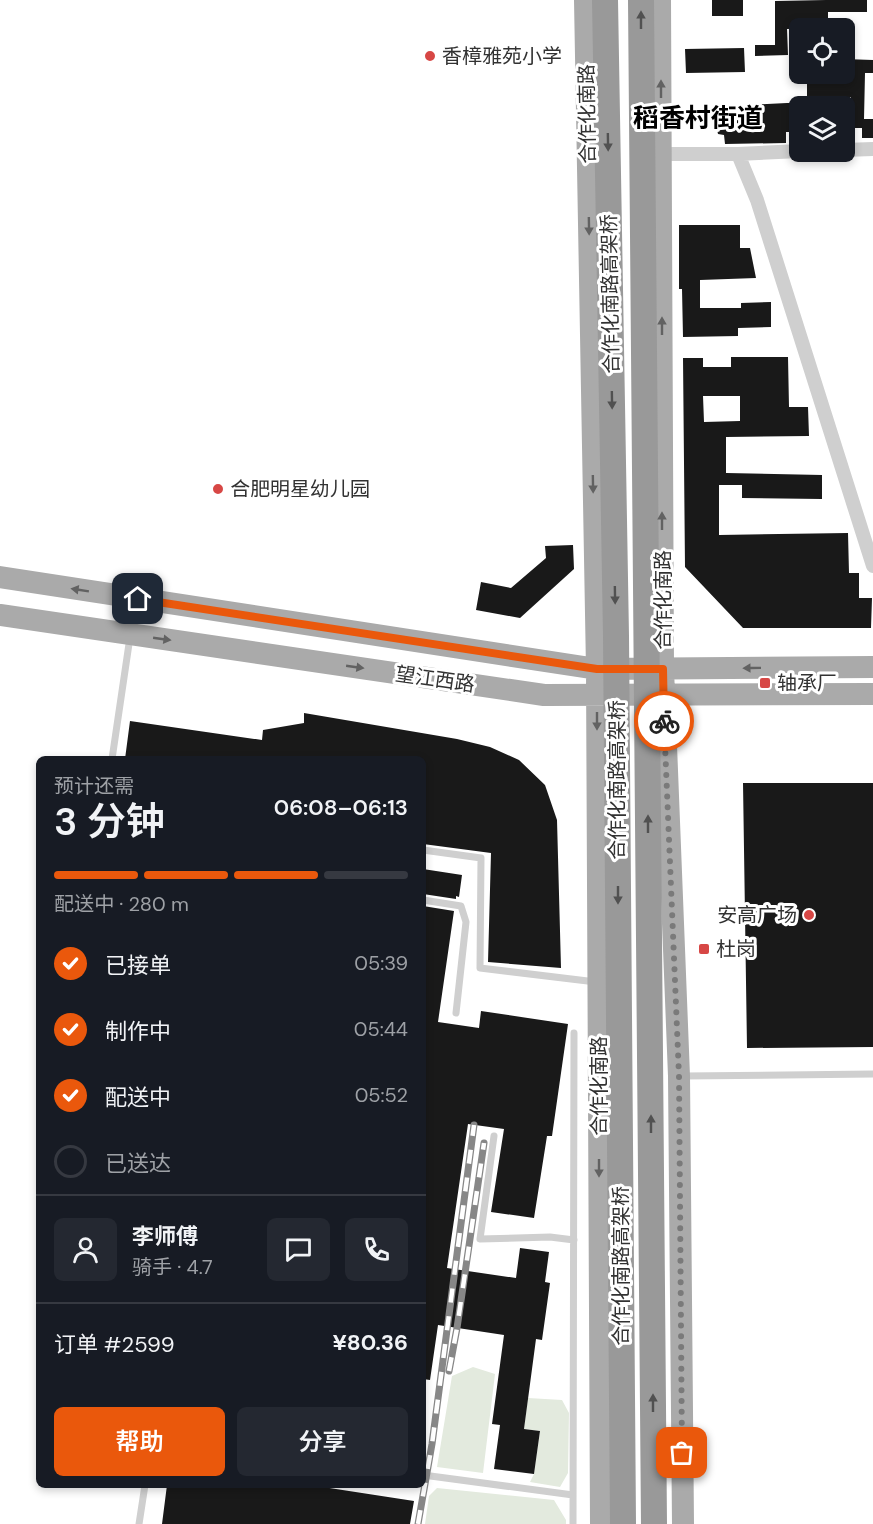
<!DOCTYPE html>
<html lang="zh">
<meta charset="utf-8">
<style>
body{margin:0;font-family:"DM Sans","Noto Sans SC",sans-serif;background:#242831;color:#f1f3f6;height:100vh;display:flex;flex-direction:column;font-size:22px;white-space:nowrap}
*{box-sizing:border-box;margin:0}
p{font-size:20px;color:#9ea1a6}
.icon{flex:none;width:33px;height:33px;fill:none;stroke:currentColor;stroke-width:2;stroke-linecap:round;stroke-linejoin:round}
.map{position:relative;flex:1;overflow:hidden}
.panel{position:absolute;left:36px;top:756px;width:390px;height:732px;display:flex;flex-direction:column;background:#171b24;border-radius:9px;box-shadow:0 3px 9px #0003}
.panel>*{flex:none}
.buttons{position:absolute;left:789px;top:18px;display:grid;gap:12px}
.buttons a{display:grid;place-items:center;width:66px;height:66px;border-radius:9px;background:#171b24;box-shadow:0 3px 9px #0003;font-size:30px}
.pin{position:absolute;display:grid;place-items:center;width:51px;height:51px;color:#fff;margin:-26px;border-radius:12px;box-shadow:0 3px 9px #0006}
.courier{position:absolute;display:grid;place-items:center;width:60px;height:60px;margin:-30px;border:4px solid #ea580c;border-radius:50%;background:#fff;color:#222;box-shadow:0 2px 8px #0007}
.overview em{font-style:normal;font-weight:600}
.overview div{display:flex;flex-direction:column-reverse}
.overview{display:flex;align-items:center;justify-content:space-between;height:102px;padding:0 18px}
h1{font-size:39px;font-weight:600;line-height:45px}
.bar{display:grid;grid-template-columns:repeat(4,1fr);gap:9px 6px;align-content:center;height:72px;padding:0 18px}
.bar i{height:8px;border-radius:4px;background:#363941}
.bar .on{background:#ea580c}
.bar p{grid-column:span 4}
.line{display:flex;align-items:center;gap:15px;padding:0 18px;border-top:2px solid #363941}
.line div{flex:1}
.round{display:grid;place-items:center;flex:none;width:63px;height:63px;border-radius:9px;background:#242831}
ol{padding:0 18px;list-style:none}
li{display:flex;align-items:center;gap:18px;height:66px}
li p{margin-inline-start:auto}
li .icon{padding:6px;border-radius:50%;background:#ea580c;color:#fff;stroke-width:4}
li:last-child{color:#9ea1a6}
li i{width:33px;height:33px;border:3px solid #363941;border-radius:50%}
.action{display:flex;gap:12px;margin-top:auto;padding:12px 18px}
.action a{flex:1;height:69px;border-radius:9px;background:#ea580c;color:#fff;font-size:24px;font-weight:600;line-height:69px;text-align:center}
.action a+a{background:#242831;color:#f1f3f6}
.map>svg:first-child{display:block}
.green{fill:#e3eade}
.building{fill:#191919;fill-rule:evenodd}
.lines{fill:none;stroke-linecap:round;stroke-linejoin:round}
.lane{stroke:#cfcfcf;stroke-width:7}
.street{stroke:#cfcfcf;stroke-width:14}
.primary{stroke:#aaa;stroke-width:22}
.rail-casing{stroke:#878787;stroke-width:7}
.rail{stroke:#fff;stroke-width:4.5;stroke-dasharray:14;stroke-linecap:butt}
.highway-bridge{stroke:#999;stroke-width:26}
.oneway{fill:#515151}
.oneway2{fill:#626262}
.done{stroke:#7a7a7a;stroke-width:6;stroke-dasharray:0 10.8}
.route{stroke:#ea580c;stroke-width:8}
.poi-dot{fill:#d74745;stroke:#fff;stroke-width:2}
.labels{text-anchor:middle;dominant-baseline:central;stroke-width:6;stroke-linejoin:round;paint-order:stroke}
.poi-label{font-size:20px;fill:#323232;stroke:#fff;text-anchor:start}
.street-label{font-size:20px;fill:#323232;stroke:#fff}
.district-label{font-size:26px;font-weight:bold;fill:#000;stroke:#fff}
</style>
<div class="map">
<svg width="873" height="1524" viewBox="0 0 873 1524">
<rect width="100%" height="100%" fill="#fff"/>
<!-- green -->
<path class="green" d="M473 1367 495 1374 483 1473 437 1467 452 1376Z
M528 1398 562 1400 569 1413 568 1473 560 1487 530 1482 534 1474 540 1431 524 1429Z
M437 1488 554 1500 566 1520V1524H425L429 1496Z"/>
<!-- building -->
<path class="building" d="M712 0H743V16H712Z
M826 0H867V12H828V28L787 29 788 55 755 56V45H775V1Z
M744 48 745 72 686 73 685 49Z
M844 59 873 60V73H865L864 119H873V138H862V128H850L851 97H818L819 106H807V74H844Z
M787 103H800V132H786V143L725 144 724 135 718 134 716 125 720 114H726V106Z
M679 225H740V248H750L756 278 700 280V308H741V303L771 302V327L738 328V336L683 337 682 289H679Z
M731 357H788L789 407H808L809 436 726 437V473L822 475V499L742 498V485H719V535L848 533 849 573H859V598H872L871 628H743L685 567 683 358H703V367H731ZM703 396H740V421L704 422Z
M573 545 574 569 520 618 476 610 481 582 511 588 546 558 545 546Z
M304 713 457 739 490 747 519 760 545 785 557 820 561 968 488 962 491 853 423 844V759H125L130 721 262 740 263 730 304 723Z
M743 783H873V1047L747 1048Z
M423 869 462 875 459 897 456 896V899L423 894Z
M423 906 454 911 438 1022 479 1028 481 1011 568 1024 552 1136H547L534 1218 491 1212 504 1129 468 1124 447 1268 516 1278 520 1248 549 1252 545 1282 550 1283 542 1340 536 1339 524 1429 540 1431 534 1474 494 1469 500 1425 492 1424 504 1335 438 1325 430 1380 423 1379Z
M167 1485H310L414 1501 410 1524H162Z"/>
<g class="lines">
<!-- lane -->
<path class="lane" d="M112 759 130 637
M423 850 481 858 480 968 596 982
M423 900 461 906 466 922 456 1013
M684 1076 873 1074
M494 1136 480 1239 550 1237 574 1240
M423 1475 573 1495
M139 1524 145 1485
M573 1524 574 1033"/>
<!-- street -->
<path class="street" d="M844 150 873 149
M661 154H738L757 200 873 566
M738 154 800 151"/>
<!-- primary -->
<path class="primary" d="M585 0 597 669 601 1524
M660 0 663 669 679 1076 683 1524
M0 577 597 669 873 667
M0 615 544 695 873 694"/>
<defs>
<path id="rail" d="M449 1371 457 1328 484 1143
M418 1524 432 1444 474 1125"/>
</defs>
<!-- rail casing -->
<use href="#rail" class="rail-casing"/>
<!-- rail -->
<use href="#rail" class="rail"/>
<!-- highway-bridge -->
<path class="highway-bridge" d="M605 0 616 636 623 1524
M641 0 654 1524"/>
</g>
<!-- one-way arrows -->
<defs><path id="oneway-solid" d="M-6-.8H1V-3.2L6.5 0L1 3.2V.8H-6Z" transform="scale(1.5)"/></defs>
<g class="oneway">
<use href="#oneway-solid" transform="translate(641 20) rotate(-90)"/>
<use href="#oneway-solid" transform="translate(608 142) rotate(89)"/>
<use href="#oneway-solid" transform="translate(612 400) rotate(89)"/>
<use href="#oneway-solid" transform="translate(615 595) rotate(89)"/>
<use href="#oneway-solid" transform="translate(648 824) rotate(-90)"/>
<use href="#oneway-solid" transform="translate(618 895) rotate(90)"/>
<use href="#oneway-solid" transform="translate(651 1124) rotate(-90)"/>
<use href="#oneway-solid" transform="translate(653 1403) rotate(-90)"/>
</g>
<g class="oneway2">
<use href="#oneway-solid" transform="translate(661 89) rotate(-90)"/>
<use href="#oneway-solid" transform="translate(589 226) rotate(89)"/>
<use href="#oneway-solid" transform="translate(662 326) rotate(-90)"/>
<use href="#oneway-solid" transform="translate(593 484) rotate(89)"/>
<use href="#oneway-solid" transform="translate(662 521) rotate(-90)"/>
<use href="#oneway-solid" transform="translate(80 590) rotate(-171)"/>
<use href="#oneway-solid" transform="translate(162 639) rotate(8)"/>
<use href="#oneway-solid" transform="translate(355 667) rotate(8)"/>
<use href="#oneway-solid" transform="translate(752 668) rotate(179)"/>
<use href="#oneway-solid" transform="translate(597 721) rotate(90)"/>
<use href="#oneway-solid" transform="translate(599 1168) rotate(90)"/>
</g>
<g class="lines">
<!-- done -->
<path class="done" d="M664 721 679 1076 682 1453"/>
<!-- route -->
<path class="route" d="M138 599 597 669H663L664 721"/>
</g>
<!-- markers -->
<g class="poi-dot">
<circle cx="430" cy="56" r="6"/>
<circle cx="218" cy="489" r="6"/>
<rect x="759" y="677" width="12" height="12" rx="3"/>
<circle cx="809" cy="915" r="6"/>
<rect x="698" y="943" width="12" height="12" rx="3"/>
</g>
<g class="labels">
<!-- poi labels -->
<g class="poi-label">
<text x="442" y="56">香樟雅苑小学</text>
<text x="230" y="489">合肥明星幼儿园</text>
<text x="777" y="683">轴承厂</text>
<text x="797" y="915" text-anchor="end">安高广场</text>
<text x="716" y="949">杜岗</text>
</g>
<!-- street labels -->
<g class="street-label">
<text transform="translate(587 114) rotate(-91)">合作化南路</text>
<text transform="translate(610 294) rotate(-91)">合作化南路高架桥</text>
<text transform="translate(663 600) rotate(-90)">合作化南路</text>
<text transform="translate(435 679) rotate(8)">望江西路</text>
<text transform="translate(617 780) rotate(-90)">合作化南路高架桥</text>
<text transform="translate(599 1086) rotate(-90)">合作化南路</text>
<text transform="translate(621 1266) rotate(-90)">合作化南路高架桥</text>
</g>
<!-- district labels -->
<g class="district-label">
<text x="698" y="118">稻香村街道</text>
</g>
</g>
</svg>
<div class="buttons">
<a><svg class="icon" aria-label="locate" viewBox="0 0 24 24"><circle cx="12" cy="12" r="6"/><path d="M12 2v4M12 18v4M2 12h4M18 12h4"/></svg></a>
<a><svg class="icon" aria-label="layers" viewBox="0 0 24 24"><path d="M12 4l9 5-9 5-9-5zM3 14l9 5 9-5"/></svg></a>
</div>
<div class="pin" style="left:682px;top:1453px;background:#ea580c"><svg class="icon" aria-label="bag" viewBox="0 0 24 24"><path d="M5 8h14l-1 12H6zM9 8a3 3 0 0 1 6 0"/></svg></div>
<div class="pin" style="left:138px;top:599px;background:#1f2937"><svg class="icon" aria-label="home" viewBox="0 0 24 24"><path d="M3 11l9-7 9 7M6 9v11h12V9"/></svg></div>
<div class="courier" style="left:664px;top:721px"><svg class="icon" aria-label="bike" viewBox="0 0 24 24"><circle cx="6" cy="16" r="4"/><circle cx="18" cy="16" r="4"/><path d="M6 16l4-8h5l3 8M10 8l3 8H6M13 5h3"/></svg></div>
<section class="panel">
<div class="overview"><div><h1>3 分钟</h1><p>预计还需</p></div><em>06:08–06:13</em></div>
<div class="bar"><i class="on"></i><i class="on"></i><i class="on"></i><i></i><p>配送中 · 280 m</p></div>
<ol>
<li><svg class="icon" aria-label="check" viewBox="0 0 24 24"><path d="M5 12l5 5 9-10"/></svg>已接单<p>05:39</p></li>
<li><svg class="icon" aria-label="check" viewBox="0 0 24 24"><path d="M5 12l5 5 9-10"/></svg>制作中<p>05:44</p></li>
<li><svg class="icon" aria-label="check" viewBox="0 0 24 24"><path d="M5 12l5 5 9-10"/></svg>配送中<p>05:52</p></li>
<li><i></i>已送达</li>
</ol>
<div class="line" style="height:108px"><a class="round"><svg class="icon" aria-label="person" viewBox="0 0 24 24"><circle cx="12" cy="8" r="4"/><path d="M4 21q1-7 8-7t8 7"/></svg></a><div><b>李师傅</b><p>骑手 · 4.7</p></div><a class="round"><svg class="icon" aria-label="chat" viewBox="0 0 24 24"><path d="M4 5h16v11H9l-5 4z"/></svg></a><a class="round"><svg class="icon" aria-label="phone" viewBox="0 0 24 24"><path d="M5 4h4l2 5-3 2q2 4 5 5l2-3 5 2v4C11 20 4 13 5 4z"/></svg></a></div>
<div class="line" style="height:78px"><div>订单 #2599</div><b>¥80.36</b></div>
<div class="action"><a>帮助</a><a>分享</a></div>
</section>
</div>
